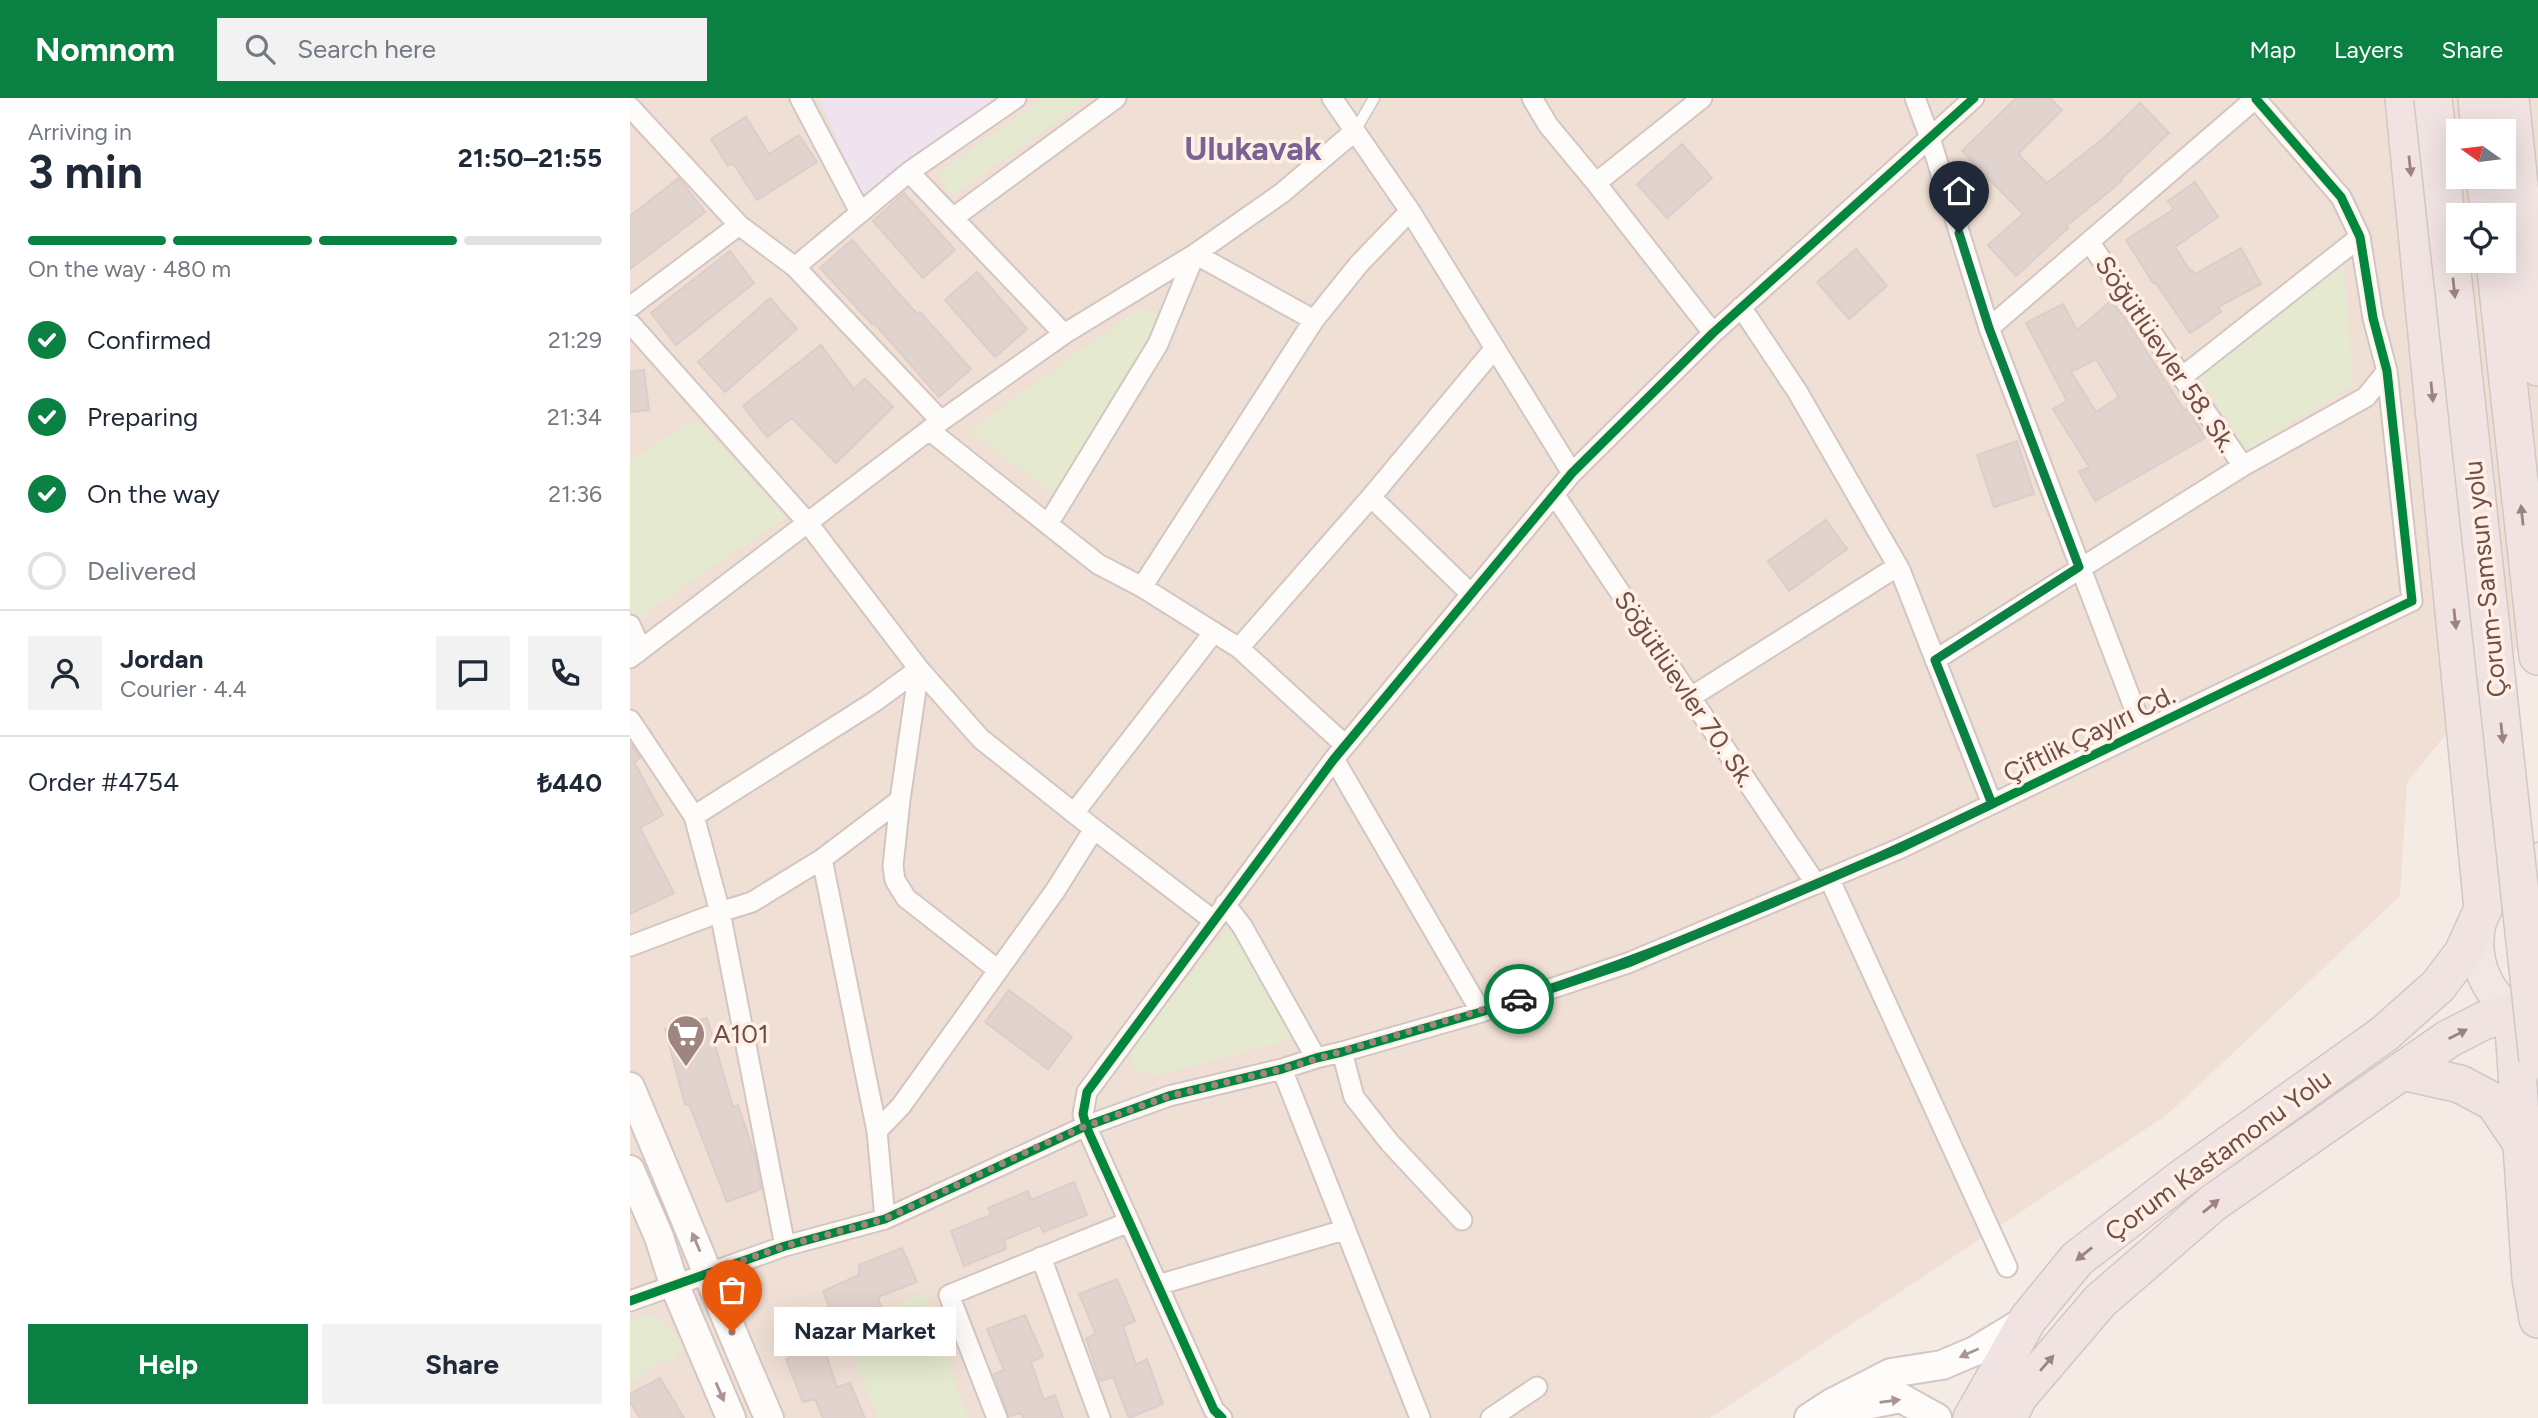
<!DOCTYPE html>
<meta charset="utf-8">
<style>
body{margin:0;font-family:Figtree,sans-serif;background:#f2f2f3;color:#1f2937;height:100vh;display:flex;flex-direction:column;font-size:26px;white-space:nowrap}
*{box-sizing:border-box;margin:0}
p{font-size:23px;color:#747a83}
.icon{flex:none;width:38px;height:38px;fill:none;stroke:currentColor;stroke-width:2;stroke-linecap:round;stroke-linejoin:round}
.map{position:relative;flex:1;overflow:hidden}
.side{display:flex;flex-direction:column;background:#fff;width:630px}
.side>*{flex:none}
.needle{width:46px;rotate:284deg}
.tools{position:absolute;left:1816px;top:21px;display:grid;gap:14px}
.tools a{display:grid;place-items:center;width:70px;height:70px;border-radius:0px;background:#fff;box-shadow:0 7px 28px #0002;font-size:35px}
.pin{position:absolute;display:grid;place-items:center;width:60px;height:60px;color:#fff;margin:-72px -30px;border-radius:50% 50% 50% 0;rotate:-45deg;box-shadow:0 0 7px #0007}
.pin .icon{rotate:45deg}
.courier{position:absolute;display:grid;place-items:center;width:70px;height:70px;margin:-35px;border:5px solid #0b8043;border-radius:50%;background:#fff;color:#222;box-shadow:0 2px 9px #0007}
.bubble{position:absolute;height:49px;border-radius:0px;background:#fff;box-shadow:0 7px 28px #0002;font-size:23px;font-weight:700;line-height:49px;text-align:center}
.head em{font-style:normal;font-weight:700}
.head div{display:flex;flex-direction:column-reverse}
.head{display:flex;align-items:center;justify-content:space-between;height:119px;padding:0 28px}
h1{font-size:46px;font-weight:700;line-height:52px}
.bar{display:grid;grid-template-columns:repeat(4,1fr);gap:10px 7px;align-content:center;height:84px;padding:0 28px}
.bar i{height:9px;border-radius:5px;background:#e0e1e3}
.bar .on{background:#0b8043}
.bar p{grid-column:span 4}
.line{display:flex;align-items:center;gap:18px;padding:0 28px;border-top:2px solid #e0e1e3}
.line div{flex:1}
.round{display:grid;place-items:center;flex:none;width:74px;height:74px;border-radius:0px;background:#f2f2f3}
ol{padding:0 28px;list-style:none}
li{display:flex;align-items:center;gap:21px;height:77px}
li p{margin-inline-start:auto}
li .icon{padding:7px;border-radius:50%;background:#0b8043;color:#fff;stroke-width:4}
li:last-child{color:#747a83}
li i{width:38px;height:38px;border:4px solid #e0e1e3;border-radius:50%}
.action{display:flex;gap:14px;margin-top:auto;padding:14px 28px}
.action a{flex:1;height:80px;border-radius:0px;background:#0b8043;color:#fff;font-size:28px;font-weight:700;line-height:80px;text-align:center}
.action a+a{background:#f2f2f3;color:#1f2937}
header{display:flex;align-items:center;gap:42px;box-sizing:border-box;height:98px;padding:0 35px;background:#0b8043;color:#fff}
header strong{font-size:33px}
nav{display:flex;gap:38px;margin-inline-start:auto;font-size:24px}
.search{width:490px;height:63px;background:#f2f2f3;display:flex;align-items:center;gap:18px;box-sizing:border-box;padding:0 24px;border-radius:0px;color:#747a83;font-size:26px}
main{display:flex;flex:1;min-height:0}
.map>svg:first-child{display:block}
.residential{fill:#f0dfd5;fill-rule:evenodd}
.education{fill:#eee3ef}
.green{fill:#e5e9d0}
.building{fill:#e1d3cd;stroke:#ddcdc8;stroke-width:2;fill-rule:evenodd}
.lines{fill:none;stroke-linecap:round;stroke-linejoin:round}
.lane-casing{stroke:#d3c6c1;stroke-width:13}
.street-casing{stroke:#d3c6c1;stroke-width:23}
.secondary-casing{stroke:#d5c6c2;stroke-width:32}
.primary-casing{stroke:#d3c7c3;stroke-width:35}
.highway-casing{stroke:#d3c7c3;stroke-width:40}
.lane{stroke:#fefcfb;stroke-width:10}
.street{stroke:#fefcfb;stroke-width:19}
.secondary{stroke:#fefcfb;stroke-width:28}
.primary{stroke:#f1e8e3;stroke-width:32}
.highway{stroke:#f0e3e2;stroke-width:37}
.highway-bridge-casing{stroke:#d3c7c3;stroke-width:40;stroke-linecap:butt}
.highway-bridge{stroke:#f0e3e2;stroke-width:37}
.cycleway-casing{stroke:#ffefe5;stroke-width:13}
.cycleway{stroke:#00873e;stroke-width:9}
.oneway{fill:#9d827e}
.oneway2{fill:#a99490}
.done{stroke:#9f857f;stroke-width:7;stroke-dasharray:0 12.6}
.route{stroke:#0b8043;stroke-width:9}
.labels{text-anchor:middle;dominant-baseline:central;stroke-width:7;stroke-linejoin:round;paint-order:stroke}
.street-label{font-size:26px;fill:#704e48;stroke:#ffefe5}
.poi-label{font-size:26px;fill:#704e48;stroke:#ffefe5;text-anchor:start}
.district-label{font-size:33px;font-weight:bold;fill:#7a6394;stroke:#ffefe5}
</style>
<header>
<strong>Nomnom</strong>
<div class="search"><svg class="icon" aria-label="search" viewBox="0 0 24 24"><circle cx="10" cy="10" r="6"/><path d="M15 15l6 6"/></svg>Search here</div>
<nav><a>Map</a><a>Layers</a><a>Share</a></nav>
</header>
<main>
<section class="side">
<div class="head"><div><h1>3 min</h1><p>Arriving in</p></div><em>21:50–21:55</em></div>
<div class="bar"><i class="on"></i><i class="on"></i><i class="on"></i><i></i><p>On the way · 480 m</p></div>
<ol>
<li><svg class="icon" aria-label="check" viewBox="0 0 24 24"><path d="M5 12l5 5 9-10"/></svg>Confirmed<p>21:29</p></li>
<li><svg class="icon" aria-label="check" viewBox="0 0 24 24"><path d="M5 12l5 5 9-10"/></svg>Preparing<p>21:34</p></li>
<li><svg class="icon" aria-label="check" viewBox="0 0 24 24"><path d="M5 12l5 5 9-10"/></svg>On the way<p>21:36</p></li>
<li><i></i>Delivered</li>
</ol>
<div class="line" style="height:126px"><a class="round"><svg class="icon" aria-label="person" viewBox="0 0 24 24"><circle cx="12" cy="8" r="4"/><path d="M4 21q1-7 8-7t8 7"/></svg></a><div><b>Jordan</b><p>Courier · 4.4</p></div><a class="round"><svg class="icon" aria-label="chat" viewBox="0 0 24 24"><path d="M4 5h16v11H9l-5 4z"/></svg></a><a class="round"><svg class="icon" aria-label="phone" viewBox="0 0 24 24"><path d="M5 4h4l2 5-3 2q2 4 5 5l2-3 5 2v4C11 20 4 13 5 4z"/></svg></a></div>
<div class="line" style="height:91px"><div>Order #4754</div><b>₺440</b></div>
<div class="action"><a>Help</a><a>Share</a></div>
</section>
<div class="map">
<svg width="1908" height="1320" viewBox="0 0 1908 1320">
<rect width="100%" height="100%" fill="#f5ebe5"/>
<!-- residential -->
<path class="residential" d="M0 0H1908V524L1777 684 1770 798 1537 1017 1080 1320H0ZM1829 33H1874V79H1829ZM1829 117H1874V163H1829Z"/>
<!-- education -->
<path class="education" d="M189 0H369L232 98Z"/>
<!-- green -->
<path class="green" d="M413 0H459L322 98 307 76Z
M1714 166 1723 287 1617 352 1569 280Z
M511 209 531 217 424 396 339 333Z
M66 321 156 419 5 522 0 511V362Z
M597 831H608L664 927 661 941 525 978 502 969 500 952Z
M294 1195 338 1320H248L212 1230Z
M21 1216 43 1235 52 1248 43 1263H30L0 1286V1223Z"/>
<!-- building -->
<path class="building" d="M1386 0H1420L1432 12 1388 56 1417 85 1475 39 1510 5 1539 35 1491 81 1492 83 1436 128 1438 130 1386 178 1358 147 1393 116 1332 53Z
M116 19 139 56 169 37 187 64 127 102 103 65 98 68 81 41Z
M1052 46 1082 80 1037 120 1007 86Z
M49 80 75 114 0 171V118Z
M1565 84 1588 119 1545 149 1560 173 1562 172 1565 176 1611 150 1631 186 1588 209 1591 214 1560 235 1525 184 1523 185 1496 142 1544 111 1538 103Z
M274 95 325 152 293 180 243 123Z
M222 142 287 216 290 214 341 271 309 299 244 225 242 226 190 170Z
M1226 151 1257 188 1219 221 1187 184Z
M100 153 124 185 46 247 21 215Z
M347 174 397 231 365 259 315 202Z
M140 200 167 231 95 294 68 264Z
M1481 203 1495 220 1554 312 1558 310 1575 340 1465 403 1449 374 1459 369 1423 311 1437 303 1396 225 1433 206 1447 232ZM1466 261 1489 299 1466 314 1441 274Z
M191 247 224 291 235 281 263 309 206 365 162 320 137 339 113 308Z
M14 272 19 312 0 314V274Z
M1387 343 1404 396 1364 409 1347 357Z
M1196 422 1217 451 1159 493 1138 463Z
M0 644 10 660 4 664 33 717 10 730 44 795 0 816Z
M379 892 442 939 418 971 355 924Z
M77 920 103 1009 108 1007 126 1061 131 1091 97 1104 59 1006 55 1007 35 931Z
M444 1084 457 1117 413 1134 410 1127 374 1142 376 1151 334 1168 321 1133 361 1117 358 1110 398 1093 401 1102Z
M272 1150 287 1184 248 1199 251 1208 205 1226 193 1193 229 1177V1167Z
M487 1181 505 1223 493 1228 506 1267 517 1261 533 1306 499 1320 483 1279 470 1283 456 1240 466 1236 449 1196Z
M395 1217 413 1258 401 1264 414 1302 425 1297 433 1320H393L391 1315 379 1318 364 1276 374 1272 357 1231Z
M192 1245 207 1289 220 1285 235 1320H193L185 1301 173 1304 156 1261Z
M30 1280 54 1320H10L0 1304V1296Z"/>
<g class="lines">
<defs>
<path id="lane" d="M725 33 744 0"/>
<path id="street" d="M170 0 230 114
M702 0 780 113 942 375
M902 0 918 27 966 85 1083 235
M1285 0 1300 40 1359 230 1513 633
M0 9 109 127 165 169 311 323
M279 74 434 236
M966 85 1072 0
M323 120 486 0
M1460 145 1613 368
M565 156 684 222
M165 169 279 74 386 0
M0 209 109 127
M1111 209 1167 293 1270 472 1362 706
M0 225 177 424 289 571 351 641 464 731 583 822
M1359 230 1626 0
M1552 279 1730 139
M299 332 468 466 512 489 609 550 715 647
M924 396 1186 786
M741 399 840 495
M418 426 528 246 565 156
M512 489 684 222 729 166 780 113
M0 527 11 551
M609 550 741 399 865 250
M0 560 311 323 434 236 565 156 652 95 725 33
M1305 562 1613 368 1736 299 1757 273
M289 571 270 702 263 768 265 782 276 800 368 872
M1061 599 1268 468
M0 622 64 718 90 814 155 1148
M704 661 851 914
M444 715 584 534
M64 718 244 604 289 571
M192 761 247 1033 255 1121
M1199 780 1377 1169
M595 806 612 828 686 960
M0 848 90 814 122 804 192 761 270 702
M712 954 724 999 760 1045 832 1122
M652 971 790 1320
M247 1033 271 1008 425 793 464 731
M411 1159 470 1320
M528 1187 714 1132
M0 1203 155 1148 255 1121 456 1028 539 998 652 971 686 960 712 954 851 914 998 865 1271 750 1782 503 1757 273 1743 220 1730 139 1711 99 1626 1
M367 1320 319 1197 499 1124
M592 1320 584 1312 456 1028 453 1016 457 994 704 661 942 375 1083 235 1344 0
M861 1320 907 1289"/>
<path id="secondary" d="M0 989C47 1099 91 1210 139 1320
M0 1072 29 1139 44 1186 101 1320
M1179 1320 1202 1305 1261 1275 1312 1267 1345 1253 1398 1221
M1213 1320 1230 1308 1271 1300 1307 1320"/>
<path id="primary" d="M1901 923C1887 916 1872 907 1863 894 1834 854 1847 795 1888 769 1894 766 1902 764 1908 761"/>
<path id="highway" d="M1847 0 1850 33
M1880 0 1908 269
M1855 79 1860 117
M1865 163 1908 558
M1772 973 1830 986 1864 1004 1891 1044
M1342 1320 1398 1221 1447 1161 1551 1081 1754 936 1808 888 1833 855 1853 811 1774 0
M1378 1320 1388 1299 1470 1203 1583 1105 1818 941 1853 923 1883 914 1901 1180 1908 1221"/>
</defs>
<!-- lane casing -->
<use href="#lane" class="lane-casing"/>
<!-- street casing -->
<use href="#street" class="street-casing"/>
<!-- secondary casing -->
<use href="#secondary" class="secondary-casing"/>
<!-- primary casing -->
<use href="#primary" class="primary-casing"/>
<!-- highway casing -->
<use href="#highway" class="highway-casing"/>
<!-- lane -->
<use href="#lane" class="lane"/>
<!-- street -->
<use href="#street" class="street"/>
<!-- secondary -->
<use href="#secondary" class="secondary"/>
<!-- primary -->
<use href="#primary" class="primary"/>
<!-- highway -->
<use href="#highway" class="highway"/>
<defs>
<path id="highway-bridge" d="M1803 0 1908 962"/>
</defs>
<!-- highway-bridge casing -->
<use href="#highway-bridge" class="highway-bridge-casing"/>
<!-- highway-bridge -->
<use href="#highway-bridge" class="highway-bridge"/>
<defs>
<path id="cycleway" d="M0 1203 155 1148 255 1121 456 1028 539 998 652 971 686 960 712 954 851 914 998 865 1271 750 1782 503 1757 273 1743 220 1730 139 1711 99 1626 1
M592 1320 584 1312 456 1028 453 1016 457 994 704 661 942 375 1083 235 1344 0"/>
</defs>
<!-- cycleway casing -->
<use href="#cycleway" class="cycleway-casing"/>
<!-- cycleway -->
<use href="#cycleway" class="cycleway"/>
</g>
<!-- one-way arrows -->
<defs><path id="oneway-solid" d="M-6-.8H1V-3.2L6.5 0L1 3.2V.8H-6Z" transform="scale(1.75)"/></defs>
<g class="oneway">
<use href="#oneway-solid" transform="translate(1780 68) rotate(84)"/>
<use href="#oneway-solid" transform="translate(1824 190) rotate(84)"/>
<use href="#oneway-solid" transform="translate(1802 294) rotate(84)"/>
<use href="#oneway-solid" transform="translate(1892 417) rotate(-96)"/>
<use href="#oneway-solid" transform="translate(1825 521) rotate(84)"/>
<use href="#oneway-solid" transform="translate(1872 635) rotate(84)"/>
<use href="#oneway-solid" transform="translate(1828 936) rotate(-27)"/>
<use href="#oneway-solid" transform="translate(1581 1108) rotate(-39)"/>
<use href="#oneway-solid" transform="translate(1454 1156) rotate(141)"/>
<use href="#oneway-solid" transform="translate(1417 1265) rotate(-49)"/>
</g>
<g class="oneway2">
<use href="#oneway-solid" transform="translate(66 1144) rotate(-113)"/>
<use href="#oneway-solid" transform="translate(1339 1255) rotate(156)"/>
<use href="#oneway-solid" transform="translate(90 1294) rotate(67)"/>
<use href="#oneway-solid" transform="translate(1260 1303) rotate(-8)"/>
</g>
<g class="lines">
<!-- done -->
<path class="done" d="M102 1234 79 1174 155 1148 255 1121 409 1048 456 1028 539 998 652 971 889 901"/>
<!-- route -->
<path class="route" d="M889 901C1051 848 1208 780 1362 706L1305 562 1449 469 1359 230 1329 135"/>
</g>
<!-- icons -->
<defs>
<symbol id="supermarket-pin" viewBox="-11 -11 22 30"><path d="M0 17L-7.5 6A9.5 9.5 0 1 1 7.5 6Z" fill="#9f857f" stroke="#ffefe5"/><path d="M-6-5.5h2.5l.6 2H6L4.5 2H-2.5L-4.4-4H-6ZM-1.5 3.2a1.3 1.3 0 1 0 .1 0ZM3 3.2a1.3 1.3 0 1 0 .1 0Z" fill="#fff"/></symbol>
</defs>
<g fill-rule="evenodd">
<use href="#supermarket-pin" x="34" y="914" width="44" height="60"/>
</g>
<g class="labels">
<!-- street labels -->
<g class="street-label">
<text transform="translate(1536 256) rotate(56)">Söğütlüevler 58. Sk.</text>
<text transform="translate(1855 481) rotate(-96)">Çorum-Samsun yolu</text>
<text transform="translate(1055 591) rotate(56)">Söğütlüevler 70. Sk.</text>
<text transform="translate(1459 636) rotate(-26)">Çiftlik Çayırı Cd.</text>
<text transform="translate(1588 1057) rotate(-36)">Çorum Kastamonu Yolu</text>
</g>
<!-- poi labels -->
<g class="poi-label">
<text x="83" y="936">A101</text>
</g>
<!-- district labels -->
<g class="district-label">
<text x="623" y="50">Ulukavak</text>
</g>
</g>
</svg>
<div class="tools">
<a><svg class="needle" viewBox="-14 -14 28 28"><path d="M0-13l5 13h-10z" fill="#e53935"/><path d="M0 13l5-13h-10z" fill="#747a83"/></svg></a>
<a><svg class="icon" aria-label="locate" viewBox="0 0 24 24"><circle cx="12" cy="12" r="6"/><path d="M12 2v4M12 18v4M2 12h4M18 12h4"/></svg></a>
</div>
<div class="pin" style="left:102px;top:1234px;background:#ea580c"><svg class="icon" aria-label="bag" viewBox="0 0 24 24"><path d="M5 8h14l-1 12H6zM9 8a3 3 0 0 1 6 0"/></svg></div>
<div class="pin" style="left:1329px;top:135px;background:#1f2937"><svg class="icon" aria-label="home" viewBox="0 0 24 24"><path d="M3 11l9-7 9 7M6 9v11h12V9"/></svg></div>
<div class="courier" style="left:889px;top:901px"><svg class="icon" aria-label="car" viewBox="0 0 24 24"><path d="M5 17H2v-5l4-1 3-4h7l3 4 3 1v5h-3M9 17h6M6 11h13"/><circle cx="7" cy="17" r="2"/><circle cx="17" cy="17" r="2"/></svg></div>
<div class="bubble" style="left:144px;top:1209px;width:182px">Nazar Market</div>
</div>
</main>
